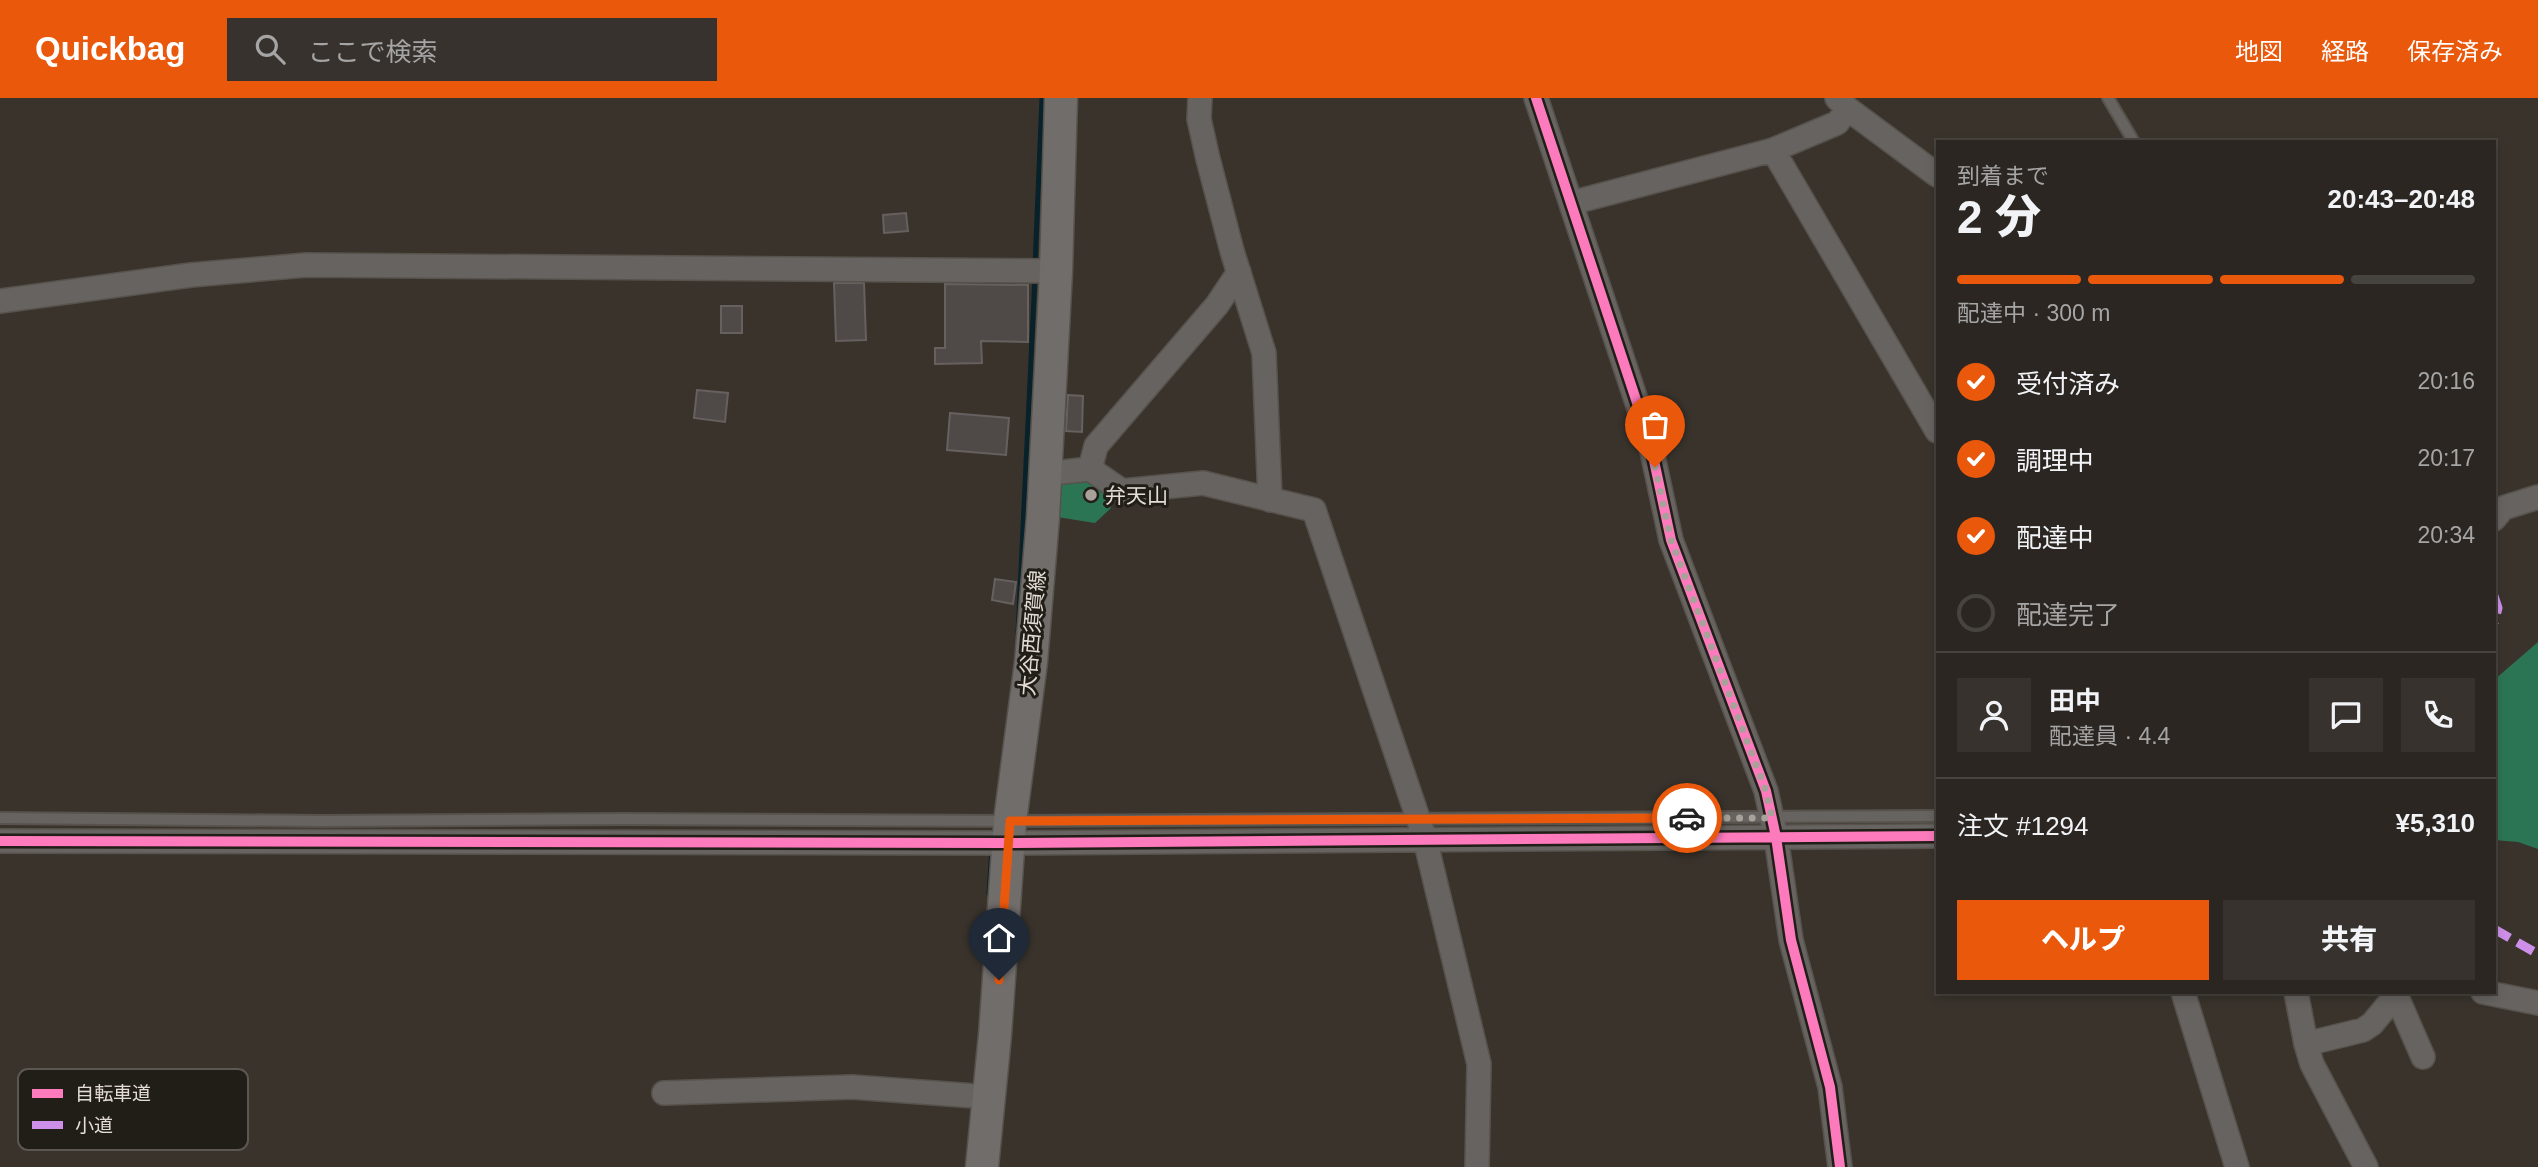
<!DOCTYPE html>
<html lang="ja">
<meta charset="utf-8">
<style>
body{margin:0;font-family:Arial,"Noto Sans JP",sans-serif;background:#37322e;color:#f1f3f6;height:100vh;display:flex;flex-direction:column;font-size:26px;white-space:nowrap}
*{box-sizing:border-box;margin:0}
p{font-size:23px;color:#a6a5a5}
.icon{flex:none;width:38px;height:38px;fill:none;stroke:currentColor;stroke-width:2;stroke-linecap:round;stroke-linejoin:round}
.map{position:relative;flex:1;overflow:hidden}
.details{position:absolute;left:1936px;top:42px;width:560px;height:854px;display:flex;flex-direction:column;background:#2b2621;border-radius:0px;box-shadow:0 4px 10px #0003,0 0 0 2px #47433f}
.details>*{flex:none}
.pin{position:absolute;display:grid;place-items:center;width:60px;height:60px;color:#fff;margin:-72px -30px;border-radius:50% 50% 50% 0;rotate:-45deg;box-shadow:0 0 7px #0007}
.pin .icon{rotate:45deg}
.courier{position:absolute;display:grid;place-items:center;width:70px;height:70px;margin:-35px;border:5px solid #ea580c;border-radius:50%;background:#fff;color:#222;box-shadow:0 2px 9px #0007}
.head em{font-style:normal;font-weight:800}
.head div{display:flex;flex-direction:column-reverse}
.head{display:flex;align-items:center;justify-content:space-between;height:119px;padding:0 21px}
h1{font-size:46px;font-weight:800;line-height:52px}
.bar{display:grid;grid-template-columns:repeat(4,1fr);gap:10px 7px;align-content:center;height:84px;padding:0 21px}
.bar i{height:9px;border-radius:5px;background:#47433f}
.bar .active{background:#ea580c}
.bar p{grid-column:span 4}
.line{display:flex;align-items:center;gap:18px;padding:0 21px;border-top:2px solid #47433f}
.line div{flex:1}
.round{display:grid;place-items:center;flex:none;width:74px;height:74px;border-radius:0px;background:#37322e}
ol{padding:0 21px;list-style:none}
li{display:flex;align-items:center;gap:21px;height:77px}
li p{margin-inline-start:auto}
li .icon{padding:7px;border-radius:50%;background:#ea580c;color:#fff;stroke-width:4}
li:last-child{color:#a6a5a5}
li i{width:38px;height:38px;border:4px solid #47433f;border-radius:50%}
.cta{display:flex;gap:14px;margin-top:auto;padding:14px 21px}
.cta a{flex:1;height:80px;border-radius:0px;background:#ea580c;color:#fff;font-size:28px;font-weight:800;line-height:80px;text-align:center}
.cta a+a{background:#37322e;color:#f1f3f6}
header{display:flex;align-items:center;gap:42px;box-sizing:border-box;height:98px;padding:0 35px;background:#ea580c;color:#fff}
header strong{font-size:33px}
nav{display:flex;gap:38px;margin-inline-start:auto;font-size:24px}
.search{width:490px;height:63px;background:#37322e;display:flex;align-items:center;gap:18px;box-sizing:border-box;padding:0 24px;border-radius:0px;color:#a6a5a5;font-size:26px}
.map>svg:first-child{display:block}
.forest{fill:#2b7554}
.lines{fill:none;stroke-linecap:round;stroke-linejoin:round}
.stream{stroke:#07222a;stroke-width:5}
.building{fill:#4f4a48;stroke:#66605f;stroke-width:2}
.service-casing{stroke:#57524b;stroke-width:14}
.minor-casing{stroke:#57524b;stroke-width:26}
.secondary-casing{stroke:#57524b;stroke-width:35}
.service{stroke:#666361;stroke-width:10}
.minor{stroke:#666361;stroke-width:23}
.secondary{stroke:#706d6b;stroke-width:32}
.quiet{stroke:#ce8fe9;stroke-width:9;stroke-dasharray:18 9;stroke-linecap:butt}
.cycleway-casing{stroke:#211d17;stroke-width:15}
.cycleway{stroke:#fd7abc;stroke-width:10}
.done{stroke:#a8a29a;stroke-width:7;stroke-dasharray:0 12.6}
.route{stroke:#ea580c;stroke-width:9}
.poi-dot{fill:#a8a29a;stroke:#211d17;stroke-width:2.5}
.labels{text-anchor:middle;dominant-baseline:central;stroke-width:6;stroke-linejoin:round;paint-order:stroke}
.poi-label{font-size:21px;fill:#e4ddd6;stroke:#211d17;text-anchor:start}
.street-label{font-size:21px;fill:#e4ddd6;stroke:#211d17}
.key{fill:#211d17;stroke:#5c5750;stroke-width:2}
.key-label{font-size:19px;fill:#e4ddd6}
</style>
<header>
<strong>Quickbag</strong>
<div class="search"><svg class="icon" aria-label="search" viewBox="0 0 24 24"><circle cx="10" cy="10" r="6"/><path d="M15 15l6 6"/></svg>ここで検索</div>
<nav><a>地図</a><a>経路</a><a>保存済み</a></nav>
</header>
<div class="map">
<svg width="2538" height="1069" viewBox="0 0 2538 1069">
<rect width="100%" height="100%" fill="#39332c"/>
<!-- forest -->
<path class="forest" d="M1070 376 1118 393 1110 411 1095 425 1057 419 1055 387Z
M2538 544V751L2518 744 2494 742V582Z"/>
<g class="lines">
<!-- stream -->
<path class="stream" d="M1035 168 1042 0
M1018 535 1035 178
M989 796 992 750"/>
</g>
<!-- building -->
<path class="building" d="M906 115 908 133 884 135 883 117Z
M834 185H864L866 242 836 243Z
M945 186 1028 187V244L981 243 982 265 935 266V250H945Z
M721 208H742V235H721Z
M697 292 728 295 725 324 694 320Z
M1068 297 1083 298 1082 334 1066 333Z
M950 315 1009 320 1006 357 947 352Z
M995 481 1016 484 1013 506 992 502Z"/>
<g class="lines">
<defs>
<path id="service" d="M2108 0 2134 44
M0 720 322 723 623 721 1010 723 1937 718"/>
<path id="minor" d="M1200 0 1199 21 1208 61 1232 153 1264 255 1270 402
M1536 0 1650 344 1671 442 1766 693 1776 739 1791 842 1830 989 1840 1069
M1837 0 1848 11 1937 77
M1773 52 1837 25 1848 11
M1571 105 1773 52 1937 333
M0 203 191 177 306 167 1056 173
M1090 371 1096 348 1217 207 1239 174
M1045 376 1090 371 1122 393 1203 385 1314 412 1425 741 1479 966 1477 1069
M2494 421 2503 410 2538 399
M0 743 1008 745 1937 738
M2183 894 2237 1069
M2296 894 2306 946 2312 966 2366 1069
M2483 894 2538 905
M2306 946 2363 932 2372 926 2396 897 2423 959
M664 995 852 989 989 999"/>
<path id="secondary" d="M982 1069 995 937 1010 723 1031 564 1043 419 1056 173 1061 0"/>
</defs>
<!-- service casing -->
<use href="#service" class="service-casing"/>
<!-- minor casing -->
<use href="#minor" class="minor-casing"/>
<!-- secondary casing -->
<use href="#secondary" class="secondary-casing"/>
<!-- service -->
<use href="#service" class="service"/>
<!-- minor -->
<use href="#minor" class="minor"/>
<!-- secondary -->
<use href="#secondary" class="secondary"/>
<!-- quiet -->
<path class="quiet" d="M2494 498 2498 510 2494 525
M2494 831 2538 856"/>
<defs>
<path id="cycleway" d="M1536 0 1650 344 1671 442 1766 693 1776 739 1791 842 1830 989 1840 1069
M0 743 1008 745 1937 738"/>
</defs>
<!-- cycleway casing -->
<use href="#cycleway" class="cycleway-casing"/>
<!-- cycleway -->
<use href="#cycleway" class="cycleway"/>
</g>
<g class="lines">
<!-- done -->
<path class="done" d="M1655 369 1671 442 1766 693 1772 720H1687"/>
<!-- route -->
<path class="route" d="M999 882 1010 723 1687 720"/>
</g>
<!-- markers -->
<circle class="poi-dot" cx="1091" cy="397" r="7"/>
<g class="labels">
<!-- poi labels -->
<g class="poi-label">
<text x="1105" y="397">弁天山</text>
</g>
<!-- street labels -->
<g class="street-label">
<text transform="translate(1032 535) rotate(-85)">大谷西須賀線</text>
</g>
</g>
<!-- legend -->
<rect x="18" y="971" width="230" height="81" rx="10" class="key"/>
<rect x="32" y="991" width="31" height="9" fill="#fd7abc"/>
<rect x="32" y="1023" width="31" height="8" fill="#ce8fe9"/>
<g class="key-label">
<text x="75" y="1002">自転車道</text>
<text x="75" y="1034">小道</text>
</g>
</svg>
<div class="pin" style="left:1655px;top:369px;background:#ea580c"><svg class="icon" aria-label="bag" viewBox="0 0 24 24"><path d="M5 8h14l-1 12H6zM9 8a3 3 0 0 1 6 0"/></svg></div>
<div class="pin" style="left:999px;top:882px;background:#1f2937"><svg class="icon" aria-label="home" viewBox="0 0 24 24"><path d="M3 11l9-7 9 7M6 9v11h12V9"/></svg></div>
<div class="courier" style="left:1687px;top:720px"><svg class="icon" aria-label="car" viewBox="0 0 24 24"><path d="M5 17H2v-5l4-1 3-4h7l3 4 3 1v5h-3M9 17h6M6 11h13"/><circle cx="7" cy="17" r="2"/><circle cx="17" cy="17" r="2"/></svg></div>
<section class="details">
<div class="head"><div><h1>2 分</h1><p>到着まで</p></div><em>20:43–20:48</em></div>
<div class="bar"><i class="active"></i><i class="active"></i><i class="active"></i><i></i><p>配達中 · 300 m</p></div>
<ol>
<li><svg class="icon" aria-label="check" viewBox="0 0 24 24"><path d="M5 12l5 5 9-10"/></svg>受付済み<p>20:16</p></li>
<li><svg class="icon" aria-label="check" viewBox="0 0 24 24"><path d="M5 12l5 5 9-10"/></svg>調理中<p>20:17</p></li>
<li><svg class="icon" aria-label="check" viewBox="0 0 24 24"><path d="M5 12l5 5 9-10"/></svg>配達中<p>20:34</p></li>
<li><i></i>配達完了</li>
</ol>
<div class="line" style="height:126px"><a class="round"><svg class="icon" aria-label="person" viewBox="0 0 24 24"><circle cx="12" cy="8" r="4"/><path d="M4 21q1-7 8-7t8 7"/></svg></a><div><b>田中</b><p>配達員 · 4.4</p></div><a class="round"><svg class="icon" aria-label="chat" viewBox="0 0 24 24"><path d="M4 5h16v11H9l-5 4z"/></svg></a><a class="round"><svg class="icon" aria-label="phone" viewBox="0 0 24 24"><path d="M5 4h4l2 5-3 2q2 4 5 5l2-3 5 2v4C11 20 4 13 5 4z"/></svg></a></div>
<div class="line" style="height:91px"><div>注文 #1294</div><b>¥5,310</b></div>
<div class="cta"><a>ヘルプ</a><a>共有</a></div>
</section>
</div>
